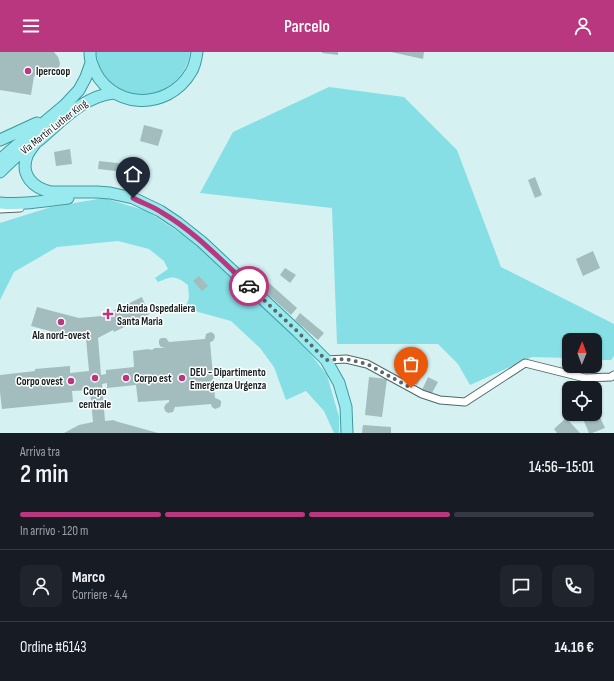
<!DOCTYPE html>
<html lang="it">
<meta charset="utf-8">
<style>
body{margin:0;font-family:"Sofia Sans Condensed",sans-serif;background:#20242c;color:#f1f3f6;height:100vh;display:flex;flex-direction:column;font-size:15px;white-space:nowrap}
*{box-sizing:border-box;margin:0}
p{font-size:13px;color:#9ea1a6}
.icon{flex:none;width:22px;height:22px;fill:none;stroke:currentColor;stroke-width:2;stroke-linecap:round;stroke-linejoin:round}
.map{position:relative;height:381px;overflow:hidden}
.panel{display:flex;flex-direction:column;background:#171b24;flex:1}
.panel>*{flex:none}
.needle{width:26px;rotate:1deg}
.tools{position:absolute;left:562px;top:281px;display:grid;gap:8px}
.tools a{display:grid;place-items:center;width:40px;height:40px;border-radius:8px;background:#171b24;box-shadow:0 1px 3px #0004;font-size:20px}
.pin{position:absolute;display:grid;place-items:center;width:34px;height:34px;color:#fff;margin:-41px -17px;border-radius:50% 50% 50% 0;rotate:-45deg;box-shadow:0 0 4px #0007}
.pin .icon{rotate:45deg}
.courier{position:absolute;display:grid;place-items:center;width:40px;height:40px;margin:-20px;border:3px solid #b9377f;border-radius:50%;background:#fff;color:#222;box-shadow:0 1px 5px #0007}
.headline em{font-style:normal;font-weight:600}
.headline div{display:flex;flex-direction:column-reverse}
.headline{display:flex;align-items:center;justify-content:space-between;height:68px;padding:0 20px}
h1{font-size:26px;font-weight:600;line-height:30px}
.bar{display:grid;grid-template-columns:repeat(4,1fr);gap:6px 4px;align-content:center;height:48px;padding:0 20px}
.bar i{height:5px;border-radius:3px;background:#363941}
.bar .active{background:#b9377f}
.bar p{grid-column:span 4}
.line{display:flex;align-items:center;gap:10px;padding:0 20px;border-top:1px solid #363941}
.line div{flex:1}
.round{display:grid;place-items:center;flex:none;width:42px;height:42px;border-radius:8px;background:#20242c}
header{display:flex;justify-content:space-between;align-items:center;height:52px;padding:0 20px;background:#b9377f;color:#fff;font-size:18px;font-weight:600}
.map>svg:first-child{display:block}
.green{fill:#85dfe5}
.building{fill:#a3bdbe}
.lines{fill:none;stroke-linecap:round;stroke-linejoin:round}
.street-casing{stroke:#4f6768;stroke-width:9}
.primary-casing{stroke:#3e9a9f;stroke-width:13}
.street{stroke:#fff;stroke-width:7}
.primary{stroke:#98eaef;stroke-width:11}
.done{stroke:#596869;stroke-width:4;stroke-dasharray:0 7.2}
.route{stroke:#b9377f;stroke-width:5}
.poi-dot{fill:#b9377f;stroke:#fff;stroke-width:1.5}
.labels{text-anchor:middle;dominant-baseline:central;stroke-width:3;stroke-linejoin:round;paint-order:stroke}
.poi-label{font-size:11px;font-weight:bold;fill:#151f1f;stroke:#fff;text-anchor:start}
.street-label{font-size:11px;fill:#151f1f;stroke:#fff}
</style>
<header><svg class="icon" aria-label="menu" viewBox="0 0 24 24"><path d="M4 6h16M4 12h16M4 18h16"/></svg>Parcelo<svg class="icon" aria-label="person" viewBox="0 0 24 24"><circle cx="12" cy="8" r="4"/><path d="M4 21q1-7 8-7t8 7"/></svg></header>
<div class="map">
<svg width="614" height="381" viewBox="0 0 614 381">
<rect width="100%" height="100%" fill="#d6f1f2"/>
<!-- green -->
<path class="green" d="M96 0H190C189 11 184 20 177 27 150 57 99 40 96 0Z
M329 35 404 45 457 98 501 215 614 272V304L611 308H595V288H569V306L532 305 470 333 458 312 438 292H337L332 156 200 141 233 80Z
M104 146 147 159 222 209 279 262 327 323 339 365V381H334L324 359 306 339 286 348 274 315 260 296 231 269 191 258 186 254 189 246 188 233C175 223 172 224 158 230L155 226 168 217 164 209 149 197 118 189 57 195 14 220 0 248V171L51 155Z"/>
<!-- building -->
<path class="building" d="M0 0H54L58 5 60 11 59 16 54 23 47 24H34L31 43 0 38Z
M322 0H338V3L322 1Z
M391 0H424L423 7Z
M144 73 163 78 158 94 140 89Z
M70 97 72 112 56 114 54 100Z
M99 109 126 112 125 120 98 117Z
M535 125 542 143 535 146 528 128Z
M593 199 600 216 583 224 576 207Z
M285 216 296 223 290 231 280 223Z
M199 224 208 234 202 239 193 229Z
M269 231 297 256 291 263 263 238Z
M142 245 149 263 114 280 113 278 98 286 101 323 106 322V318L134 315 133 299 149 297 150 298 154 297V296H165L161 295 159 292V288L161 286H166L169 290 205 287 206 282 211 280 214 282 215 285 213 289 210 290 215 346 218 347 221 349V352L220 355 215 357 212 355 211 352 175 355 173 360 168 361 165 359 164 355 166 352 169 350V348L138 350 136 333 107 336V331L102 332 105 369 114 368 115 369 158 381H64L79 373 93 370 90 338 72 339 73 350 2 357 0 340V323L35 319V317L70 314V321L89 319 86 287 69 282 68 284 31 274 37 255 79 266 102 264Z
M300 261 324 281 318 288 295 268Z
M401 316 420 327 417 333 398 322Z
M369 325 387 327 382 365 365 363Z
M428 325 438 330 431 343 422 338Z
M598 361 605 376 592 381H589L583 367Z
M566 366 580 381H557L554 377Z
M363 373 391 375V381H362Z"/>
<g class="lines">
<defs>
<path id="street" d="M0 157 20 156
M326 308 346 307 367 312 422 342 440 348 465 350 525 311 585 326 611 325 614 323"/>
<path id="primary" d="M90 0C90 4 90 8 92 12 107 57 167 61 191 20 195 14 196 7 197 0
M0 88 37 71
M37 89C34 93 29 99 27 104 20 123 33 136 51 140H97L110 141 133 146 160 159 178 171 202 190 298 280 326 308 339 331 346 355 347 381
M0 108 10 99 65 53 79 38 86 25 91 11
M0 120C5 115 10 110 16 105 23 99 30 94 38 89 61 70 83 44 114 41
M0 151C23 153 46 149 68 146"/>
</defs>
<!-- street casing -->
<use href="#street" class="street-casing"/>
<!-- primary casing -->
<use href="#primary" class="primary-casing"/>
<!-- street -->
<use href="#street" class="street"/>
<!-- primary -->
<use href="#primary" class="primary"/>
</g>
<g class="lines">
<!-- done -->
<path class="done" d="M249 234 298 280 326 308 346 307 367 312 411 336"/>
<!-- route -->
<path class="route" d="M133 146C142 151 152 154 161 160 194 179 221 208 249 234"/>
</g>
<!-- markers -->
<g class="poi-dot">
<circle cx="28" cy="19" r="4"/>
<path d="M106 256h4v4h4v4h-4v4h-4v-4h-4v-4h4z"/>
<circle cx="61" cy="270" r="4"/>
<circle cx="95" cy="326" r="4"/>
<circle cx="126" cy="326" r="4"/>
<circle cx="182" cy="326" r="4"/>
<circle cx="71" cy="329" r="4"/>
</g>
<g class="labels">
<!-- poi labels -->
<g class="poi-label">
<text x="36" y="19">Ipercoop</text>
<text x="117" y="256">Azienda Ospedaliera<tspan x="117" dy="13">Santa Maria</tspan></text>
<text x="61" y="283" text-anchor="middle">Ala nord-ovest</text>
<text x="190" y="320">DEU - Dipartimento<tspan x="190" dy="13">Emergenza Urgenza</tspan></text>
<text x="134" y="326">Corpo est</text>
<text x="63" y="329" text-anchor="end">Corpo ovest</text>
<text x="95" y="339" text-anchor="middle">Corpo<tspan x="95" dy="13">centrale</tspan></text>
</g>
<!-- street labels -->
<g class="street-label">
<text transform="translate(54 75) rotate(-38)">Via Martin Luther King</text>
</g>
</g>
</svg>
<div class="tools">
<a><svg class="needle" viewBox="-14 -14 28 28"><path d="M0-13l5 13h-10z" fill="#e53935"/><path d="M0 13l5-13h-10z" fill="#9ea1a6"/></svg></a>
<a><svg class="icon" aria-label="locate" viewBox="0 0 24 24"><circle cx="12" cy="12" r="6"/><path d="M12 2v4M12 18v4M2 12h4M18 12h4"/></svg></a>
</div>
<div class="pin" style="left:411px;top:336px;background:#ea580c"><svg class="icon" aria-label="bag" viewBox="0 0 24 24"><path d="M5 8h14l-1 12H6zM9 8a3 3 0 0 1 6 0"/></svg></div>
<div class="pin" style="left:133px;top:146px;background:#1f2937"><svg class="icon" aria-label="home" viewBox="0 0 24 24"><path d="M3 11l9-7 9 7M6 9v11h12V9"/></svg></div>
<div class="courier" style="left:249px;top:234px"><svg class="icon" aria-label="car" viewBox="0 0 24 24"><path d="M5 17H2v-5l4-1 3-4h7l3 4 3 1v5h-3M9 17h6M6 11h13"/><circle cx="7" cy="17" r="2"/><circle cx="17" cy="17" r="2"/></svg></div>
</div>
<section class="panel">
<div class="headline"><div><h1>2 min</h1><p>Arriva tra</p></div><em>14:56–15:01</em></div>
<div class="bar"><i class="active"></i><i class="active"></i><i class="active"></i><i></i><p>In arrivo · 120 m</p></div>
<div class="line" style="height:72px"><a class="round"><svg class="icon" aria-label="person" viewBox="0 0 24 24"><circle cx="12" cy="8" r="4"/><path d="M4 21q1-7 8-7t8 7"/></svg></a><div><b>Marco</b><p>Corriere · 4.4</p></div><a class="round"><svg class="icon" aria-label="chat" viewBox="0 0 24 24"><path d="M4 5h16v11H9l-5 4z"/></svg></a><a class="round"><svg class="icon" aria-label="phone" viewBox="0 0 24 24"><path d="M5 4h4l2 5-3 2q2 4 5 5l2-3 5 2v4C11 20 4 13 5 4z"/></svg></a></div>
<div class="line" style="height:52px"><div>Ordine #6143</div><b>14.16 €</b></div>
</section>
